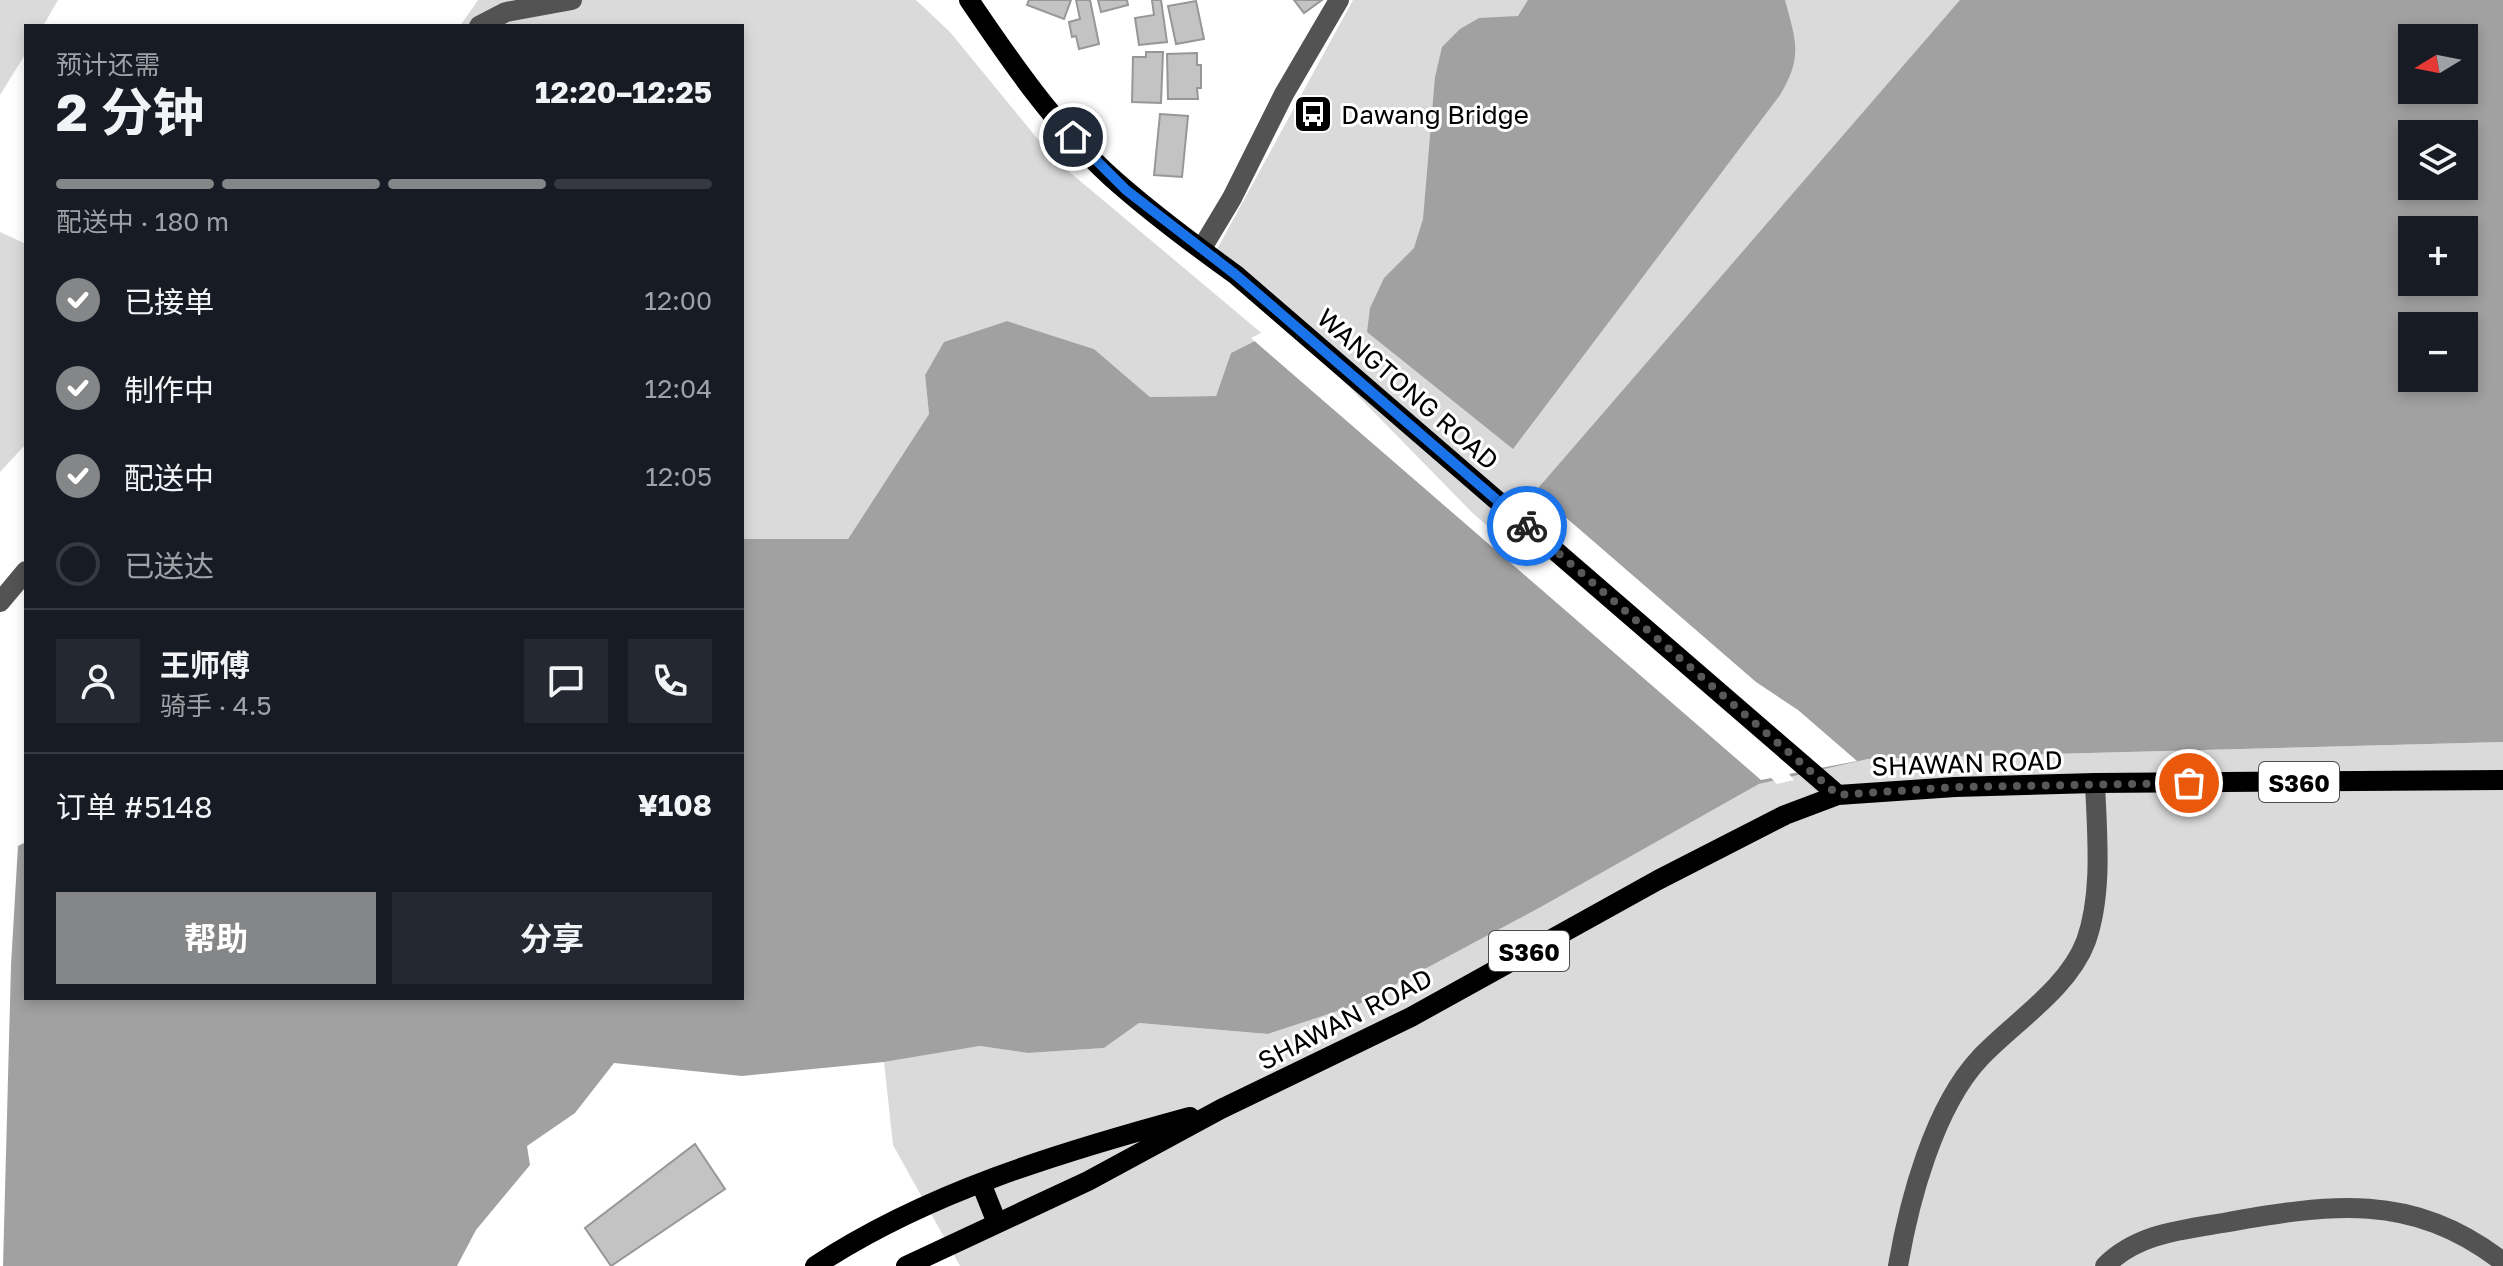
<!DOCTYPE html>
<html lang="zh">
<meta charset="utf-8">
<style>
body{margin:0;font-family:"Golos Text","Noto Sans SC",sans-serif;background:#242831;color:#f1f3f6;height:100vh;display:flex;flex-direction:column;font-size:30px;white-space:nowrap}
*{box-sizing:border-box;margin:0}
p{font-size:26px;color:#9ea1a6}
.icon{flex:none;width:44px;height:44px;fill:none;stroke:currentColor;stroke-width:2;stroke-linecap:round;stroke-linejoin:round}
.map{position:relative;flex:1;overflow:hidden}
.side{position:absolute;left:24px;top:24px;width:720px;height:976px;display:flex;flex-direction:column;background:#171b24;border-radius:0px;box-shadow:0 4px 12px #0003}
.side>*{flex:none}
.needle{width:52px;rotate:260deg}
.buttons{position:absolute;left:2398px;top:24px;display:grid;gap:16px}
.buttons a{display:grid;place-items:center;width:80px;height:80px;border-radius:0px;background:#171b24;box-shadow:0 4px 12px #0003;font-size:40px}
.pin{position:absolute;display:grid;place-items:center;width:68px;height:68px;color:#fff;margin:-34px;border:4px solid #fff;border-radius:50%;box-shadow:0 2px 8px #0007}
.courier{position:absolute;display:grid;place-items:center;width:80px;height:80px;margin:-40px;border:6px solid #1a73e8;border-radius:50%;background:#fff;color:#222;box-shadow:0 2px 10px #0007}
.summary em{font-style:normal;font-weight:700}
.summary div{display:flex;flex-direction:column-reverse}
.summary{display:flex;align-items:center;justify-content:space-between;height:136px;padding:0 32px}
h1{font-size:52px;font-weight:700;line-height:60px}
.bar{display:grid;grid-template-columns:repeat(4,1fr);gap:12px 8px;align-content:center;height:96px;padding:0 32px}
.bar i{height:10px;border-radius:6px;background:#363941}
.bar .selected{background:#858687}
.bar p{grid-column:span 4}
.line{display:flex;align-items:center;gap:20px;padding:0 32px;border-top:2px solid #363941}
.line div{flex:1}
.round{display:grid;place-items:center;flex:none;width:84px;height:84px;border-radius:0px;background:#242831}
ol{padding:0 32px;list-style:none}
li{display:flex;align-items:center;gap:24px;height:88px}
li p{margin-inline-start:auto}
li .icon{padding:8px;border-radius:50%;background:#858687;color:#fff;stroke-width:4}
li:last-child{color:#9ea1a6}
li i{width:44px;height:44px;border:4px solid #363941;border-radius:50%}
.primary-button{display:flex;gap:16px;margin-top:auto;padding:16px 32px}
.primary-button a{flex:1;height:92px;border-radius:0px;background:#858687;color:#fff;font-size:32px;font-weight:700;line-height:92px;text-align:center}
.primary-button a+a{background:#242831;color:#f1f3f6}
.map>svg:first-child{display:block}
.green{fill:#dadada}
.water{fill:#a1a1a1;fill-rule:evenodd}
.pier{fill:#fff}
.building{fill:#c3c3c3;stroke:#979797;stroke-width:2}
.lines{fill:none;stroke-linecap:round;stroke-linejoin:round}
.minor{stroke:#535353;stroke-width:20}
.major{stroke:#000;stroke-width:20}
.done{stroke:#595959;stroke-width:8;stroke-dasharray:0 14.4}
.route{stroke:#1a73e8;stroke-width:10}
.labels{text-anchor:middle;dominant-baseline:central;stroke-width:6;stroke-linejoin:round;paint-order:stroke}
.shield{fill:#fff;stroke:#4c4c4c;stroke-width:2}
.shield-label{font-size:24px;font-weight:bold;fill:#000}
.poi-label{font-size:26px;fill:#000;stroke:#fff;text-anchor:start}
.street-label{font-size:26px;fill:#000;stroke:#fff}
</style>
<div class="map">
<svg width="2503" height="1266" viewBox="0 0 2503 1266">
<rect width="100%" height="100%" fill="#fff"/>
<!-- green -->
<path class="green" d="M0 0H58L43 26H26V53L0 95Z
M478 0H916L950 32 1054 159 1265 336 1231 353 1216 396 1150 397 1094 349 1007 321 945 342 925 375 929 414 848 539H742V26H460Z
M1353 0H1963L1503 544 1216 251Z
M0 232 26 244V444L0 472Z
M2503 742V1266H960L893 1145 884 1062 980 1046 1028 1053 1104 1048 1139 1023 1268 1034 1359 1004 1539 908 1759 784 1868 759Z"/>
<!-- water -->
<path class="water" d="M1528 0H1785C1796 41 1803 57 1780 95L1513 449 1367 332 1370 308 1384 278 1414 248 1423 219 1435 77 1442 47 1460 29 1479 18 1518 16Z
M1960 0H2503V742L1868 759 1759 784 1539 908 1359 1004 1268 1034 1139 1023 1104 1048 1028 1053 980 1046 884 1062 742 1076 614 1063 575 1113 527 1146 530 1165 476 1230 457 1266H3L11 965 18 846 26 842V998H742V539H848L929 414 925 375 944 342 1007 321 1094 349 1150 397 1216 396 1231 353 1265 336 1502 544V530ZM2412 38H2464V90H2412ZM2412 134H2464V186H2412ZM2412 230H2464V282H2412ZM2412 326H2464V378H2412Z"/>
<!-- pier -->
<path class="pier" d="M1263 332 1498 535 1499 528 1533 489 1756 682 1798 710 1857 761 1789 774 1794 780 1777 784 1771 778 1761 780 1251 338Z"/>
<!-- building -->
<path class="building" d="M1029 0H1071L1064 19 1027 5Z
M1076 0H1090L1099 44 1079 49 1076 36 1072 37 1069 22 1080 19Z
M1098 0H1127L1128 5 1101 12Z
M1152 0H1161L1167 42 1139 45 1135 18 1154 15Z
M1294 0H1322L1304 13Z
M1196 1 1204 39 1176 44 1168 6Z
M1146 52H1163L1161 103 1132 102 1133 57H1146Z
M1197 53V65H1201V88H1197L1198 99H1168L1167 54Z
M1160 114 1188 116 1182 177 1154 175Z
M695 1144 725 1189 611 1266 585 1228Z"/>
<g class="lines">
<!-- minor -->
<path class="minor" d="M479 26 506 12 572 0
M1202 248 1232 198 1284 94 1339 0
M0 602 26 571
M1898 1266C1909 1201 1934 1107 1980 1058 2014 1022 2068 989 2086 941 2103 893 2097 834 2095 783
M2105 1266C2137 1234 2180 1230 2223 1223 2329 1204 2412 1191 2503 1262"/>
<!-- major -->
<path class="major" d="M969 0C1011 62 1055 126 1111 177 1150 212 1193 244 1236 275L1838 795
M981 1183 997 1223
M815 1266C927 1192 1061 1152 1190 1117
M906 1266 1088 1181 1221 1109 1411 1017 1658 880 1785 815 1838 795 1955 787 2095 783 2503 780"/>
</g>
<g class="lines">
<!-- done -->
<path class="done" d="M1527 526 1838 795 1955 787 2189 783"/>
<!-- route -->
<path class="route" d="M1073 137 1126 190 1236 275 1527 526"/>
</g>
<!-- icons -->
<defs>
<symbol id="bus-square" viewBox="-11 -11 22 22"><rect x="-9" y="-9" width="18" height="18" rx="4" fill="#000" stroke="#fff"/><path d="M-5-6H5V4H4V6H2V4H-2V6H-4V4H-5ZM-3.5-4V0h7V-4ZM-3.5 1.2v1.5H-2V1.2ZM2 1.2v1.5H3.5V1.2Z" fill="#fff"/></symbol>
</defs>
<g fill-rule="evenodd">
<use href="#bus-square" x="1291" y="92" width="44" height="44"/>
</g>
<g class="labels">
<!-- shield labels -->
<g class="shield">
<rect x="2259" y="762" width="80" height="40" rx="6"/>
<rect x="1489" y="931" width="80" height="40" rx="6"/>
</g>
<g class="shield-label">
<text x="2299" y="782">S360</text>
<text x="1529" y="951">S360</text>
</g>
<!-- poi labels -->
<g class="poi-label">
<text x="1341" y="114">Dawang Bridge</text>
</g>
<!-- street labels -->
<g class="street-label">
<text transform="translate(1408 389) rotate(41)">WANGTONG ROAD</text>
<text transform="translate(1967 763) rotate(-2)">SHAWAN ROAD</text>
<text transform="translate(1345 1019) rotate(-27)">SHAWAN ROAD</text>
</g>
</g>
</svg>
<div class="buttons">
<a><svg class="needle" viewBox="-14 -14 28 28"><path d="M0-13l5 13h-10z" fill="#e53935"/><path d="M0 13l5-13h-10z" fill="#9ea1a6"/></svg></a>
<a><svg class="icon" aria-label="layers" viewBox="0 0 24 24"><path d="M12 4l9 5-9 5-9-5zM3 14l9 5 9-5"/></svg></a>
<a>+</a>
<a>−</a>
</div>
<div class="pin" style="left:2189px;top:783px;background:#ea580c"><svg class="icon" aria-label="bag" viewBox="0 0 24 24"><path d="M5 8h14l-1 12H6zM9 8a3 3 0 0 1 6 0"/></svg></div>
<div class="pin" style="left:1073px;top:137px;background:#1f2937"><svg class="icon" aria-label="home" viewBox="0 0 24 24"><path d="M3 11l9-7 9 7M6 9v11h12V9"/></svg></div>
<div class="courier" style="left:1527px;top:526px"><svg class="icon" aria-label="bike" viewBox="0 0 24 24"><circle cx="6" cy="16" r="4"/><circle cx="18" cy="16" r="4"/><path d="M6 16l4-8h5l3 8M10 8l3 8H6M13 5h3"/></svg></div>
<section class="side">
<div class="summary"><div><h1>2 分钟</h1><p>预计还需</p></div><em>12:20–12:25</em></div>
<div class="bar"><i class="selected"></i><i class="selected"></i><i class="selected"></i><i></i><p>配送中 · 180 m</p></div>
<ol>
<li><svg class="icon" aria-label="check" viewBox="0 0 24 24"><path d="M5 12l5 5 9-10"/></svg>已接单<p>12:00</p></li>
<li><svg class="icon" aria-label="check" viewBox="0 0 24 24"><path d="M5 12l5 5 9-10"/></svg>制作中<p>12:04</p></li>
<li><svg class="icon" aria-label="check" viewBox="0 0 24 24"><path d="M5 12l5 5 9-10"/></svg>配送中<p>12:05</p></li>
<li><i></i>已送达</li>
</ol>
<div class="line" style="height:144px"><a class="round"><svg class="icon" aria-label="person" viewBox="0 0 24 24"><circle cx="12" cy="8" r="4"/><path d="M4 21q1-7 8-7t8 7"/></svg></a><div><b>王师傅</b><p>骑手 · 4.5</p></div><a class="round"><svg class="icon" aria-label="chat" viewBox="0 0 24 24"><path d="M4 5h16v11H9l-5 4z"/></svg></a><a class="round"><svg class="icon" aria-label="phone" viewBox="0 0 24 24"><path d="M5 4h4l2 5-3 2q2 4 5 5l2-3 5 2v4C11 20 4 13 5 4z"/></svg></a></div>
<div class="line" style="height:104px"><div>订单 #5148</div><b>¥108</b></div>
<div class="primary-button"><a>帮助</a><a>分享</a></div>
</section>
</div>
